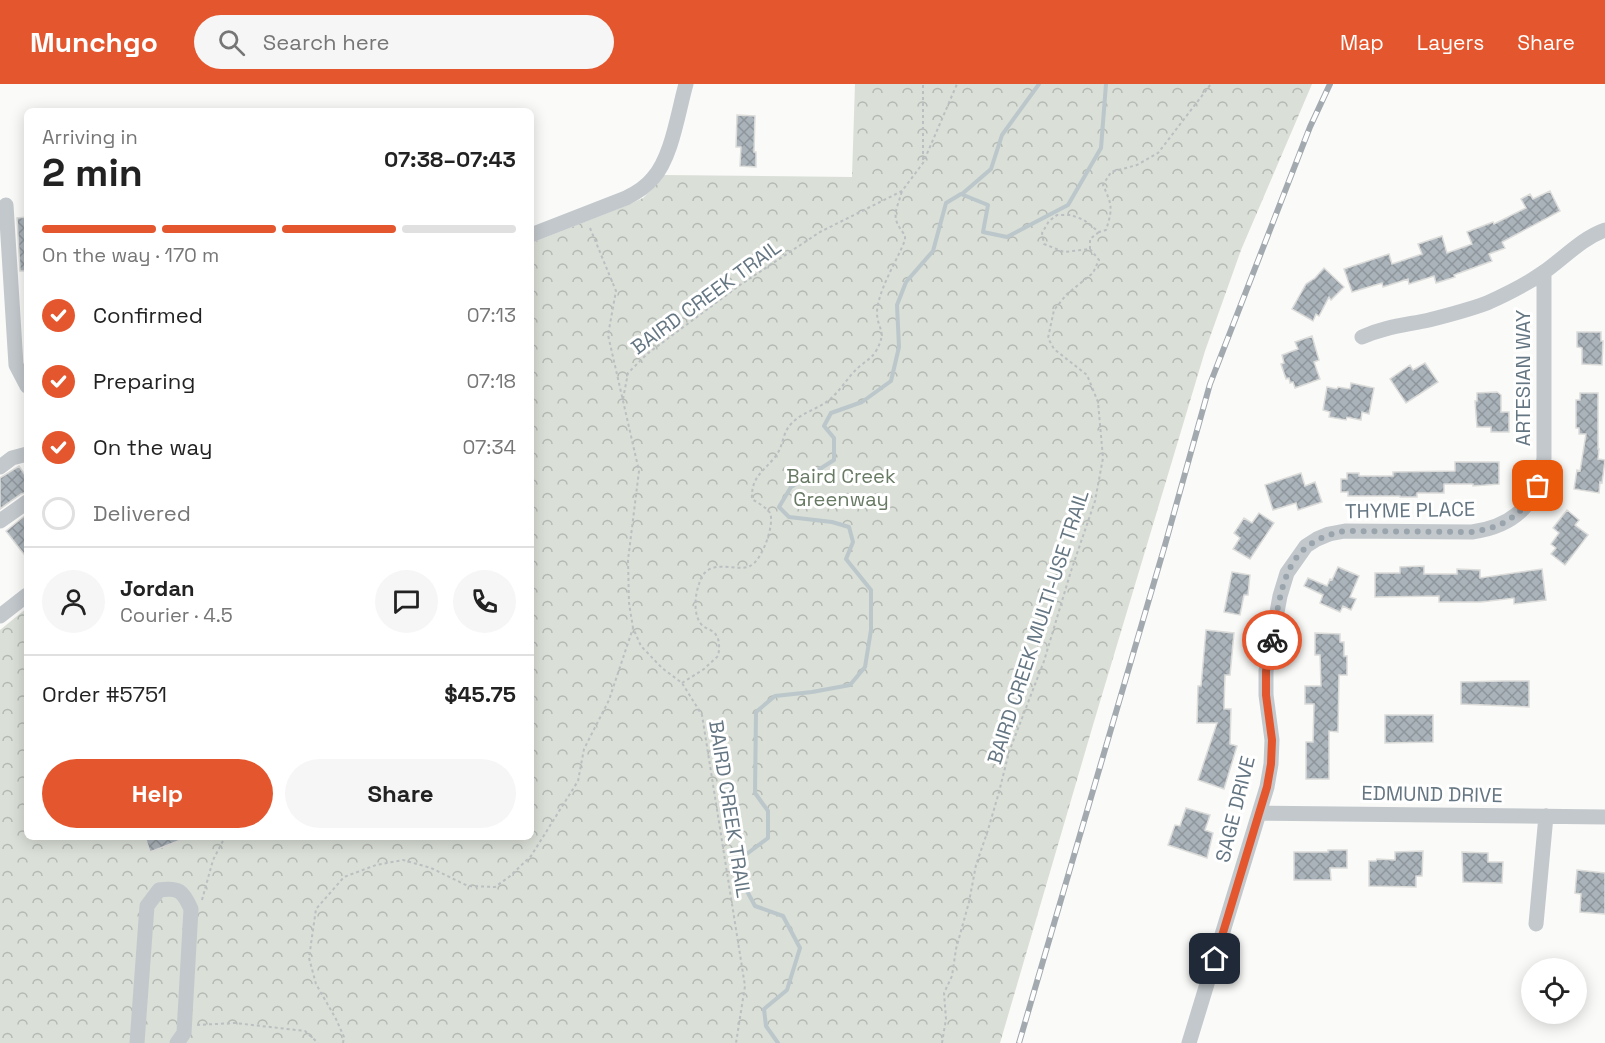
<!DOCTYPE html>
<meta charset="utf-8">
<style>
body{margin:0;font-family:"Space Grotesk",sans-serif;background:#f6f6f6;color:#222;height:100vh;display:flex;flex-direction:column;font-size:22px;white-space:nowrap}
*{box-sizing:border-box;margin:0}
p{font-size:20px;color:#767676}
.icon{flex:none;width:33px;height:33px;fill:none;stroke:currentColor;stroke-width:2;stroke-linecap:round;stroke-linejoin:round}
.map{position:relative;flex:1;overflow:hidden}
.sheet{position:absolute;left:24px;top:24px;width:510px;height:732px;display:flex;flex-direction:column;background:#fff;border-radius:9px;box-shadow:0 3px 15px #0003}
.sheet>*{flex:none}
.tools{position:absolute;left:1521px;top:874px;display:grid;gap:12px}
.tools a{display:grid;place-items:center;width:66px;height:66px;border-radius:50%;background:#fff;box-shadow:0 3px 15px #0003;font-size:30px}
.pin{position:absolute;display:grid;place-items:center;width:51px;height:51px;color:#fff;margin:-26px;border-radius:12px;box-shadow:0 3px 9px #0006}
.courier{position:absolute;display:grid;place-items:center;width:60px;height:60px;margin:-30px;border:4px solid #e4572e;border-radius:50%;background:#fff;color:#222;box-shadow:0 2px 8px #0007}
.overview em{font-style:normal;font-weight:600}
.overview div{display:flex;flex-direction:column-reverse}
.overview{display:flex;align-items:center;justify-content:space-between;height:102px;padding:0 18px}
h1{font-size:39px;font-weight:600;line-height:45px}
.bar{display:grid;grid-template-columns:repeat(4,1fr);gap:9px 6px;align-content:center;height:72px;padding:0 18px}
.bar i{height:8px;border-radius:4px;background:#e0e0e0}
.bar .active{background:#e4572e}
.bar p{grid-column:span 4}
.line{display:flex;align-items:center;gap:15px;padding:0 18px;border-top:2px solid #e0e0e0}
.line div{flex:1}
.round{display:grid;place-items:center;flex:none;width:63px;height:63px;border-radius:32px;background:#f6f6f6}
ol{padding:0 18px;list-style:none}
li{display:flex;align-items:center;gap:18px;height:66px}
li p{margin-inline-start:auto}
li .icon{padding:6px;border-radius:50%;background:#e4572e;color:#fff;stroke-width:4}
li:last-child{color:#767676}
li i{width:33px;height:33px;border:3px solid #e0e0e0;border-radius:50%}
.cta{display:flex;gap:12px;margin-top:auto;padding:12px 18px}
.cta a{flex:1;height:69px;border-radius:36px;background:#e4572e;color:#fff;font-size:24px;font-weight:600;line-height:69px;text-align:center}
.cta a+a{background:#f6f6f6;color:#222}
header{display:flex;align-items:center;gap:36px;box-sizing:border-box;height:84px;padding:0 30px;background:#e4572e;color:#fff}
header strong{font-size:28px}
nav{display:flex;gap:33px;margin-inline-start:auto;font-size:21px}
.search{width:420px;height:54px;background:#f6f6f6;display:flex;align-items:center;gap:15px;box-sizing:border-box;padding:0 21px;border-radius:33px;color:#767676;font-size:22px}
.map>svg:first-child{display:block}
.park{fill:url(#park-crowns)}
.lines{fill:none;stroke-linecap:round;stroke-linejoin:round}
.stream{stroke:#bbc7cb;stroke-width:4}
.building{fill:url(#building-cross-hatch);stroke:#dcdcda;stroke-width:1.5}
.path{stroke:#bbbfc2;stroke-width:2;stroke-dasharray:3 3;stroke-linecap:butt}
.minor{stroke:#c3c8cc;stroke-width:15}
.rail-casing{stroke:#a2aab0;stroke-width:6}
.rail{stroke:#fff;stroke-width:4;stroke-dasharray:11;stroke-linecap:butt}
.done{stroke:#99a4ac;stroke-width:6;stroke-dasharray:0 10.8}
.route{stroke:#e4572e;stroke-width:8}
.labels{text-anchor:middle;dominant-baseline:central;stroke-width:6;stroke-linejoin:round;paint-order:stroke}
.street-label{font-size:20px;fill:#657683;stroke:#fff}
.park-label{font-size:20px;fill:#687a64;stroke:#fff}
</style>
<header>
<strong>Munchgo</strong>
<div class="search"><svg class="icon" aria-label="search" viewBox="0 0 24 24"><circle cx="10" cy="10" r="6"/><path d="M15 15l6 6"/></svg>Search here</div>
<nav><a>Map</a><a>Layers</a><a>Share</a></nav>
</header>
<div class="map">
<svg width="1605" height="959" viewBox="0 0 1605 959">
<defs>
<pattern id="park-crowns" width="20" height="18" patternUnits="userSpaceOnUse" patternTransform="scale(1.5)"><rect width="20" height="18" fill="#dadfd7"/><path d="M2 6a3 3 0 1 1 6 0M12 15a3 3 0 1 1 6 0" fill="none" stroke="#b4b9b4"/></pattern>
<pattern id="building-cross-hatch" width="8" height="8" patternUnits="userSpaceOnUse" patternTransform="scale(1.5)"><rect width="8" height="8" fill="#aab3b9"/><path d="M0 0l8 8M0 8l8-8" fill="none" stroke="#8e969c"/></pattern>
</defs>
<rect width="100%" height="100%" fill="#fafaf8"/>
<!-- park -->
<path class="park" d="M855 0H1312L1241 166 1205 267 1093 641 1000 959H0V546L27 524V753H531V159L623 123 643 114 654 103 664 91 852 93Z"/>
<g class="lines">
<!-- stream -->
<path class="stream" d="M962 110 991 85 1002 51 1039 0
M778 959 766 942 764 925 787 906 800 864 783 832 755 822 740 794 744 772 768 754V727L755 709 756 628 775 612 812 608 850 601 865 583 871 546V506L846 475 853 458 849 443 832 438 789 433 779 423 791 403 834 376V354L824 342 831 329 862 318 891 297 899 263 897 221 906 198 933 167 946 119 961 110 988 121 983 148 1007 153 1068 121 1101 64 1106 0"/>
</g>
<!-- building -->
<path class="building" d="M737 31 755 32 754 68H756V83L740 82 741 63H736Z
M1550 107 1560 127 1502 158 1505 164 1489 170 1492 177 1454 191 1455 193 1436 199 1434 192 1409 200 1408 195 1383 203 1382 199 1352 208 1344 185 1389 170 1392 180 1422 170 1418 160 1442 152 1447 169 1472 160 1467 148 1493 138 1494 140 1526 124 1521 115 1530 110 1533 115Z
M27 133V187H20L17 134Z
M1324 184 1344 203 1331 216 1329 213 1319 232 1316 230 1313 237 1292 225 1306 200 1315 194Z
M1577 248H1601V257H1603L1602 281 1582 280V264L1577 263Z
M1312 252 1319 276 1314 278 1320 295 1295 304 1293 298 1290 299 1289 294 1286 295 1281 280 1284 279 1282 271 1298 265 1295 258Z
M1425 279 1438 298 1406 319 1390 295 1410 281 1413 286Z
M1351 299 1374 304 1369 330 1362 328 1361 336 1347 333 1346 336 1329 333 1330 328 1323 326 1327 303 1337 305 1338 303 1350 305Z
M1497 308 1501 311V328H1509V348H1491V343H1477L1475 317H1477V309Z
M1580 309H1598V365H1599L1598 375 1605 376 1602 399 1600 398 1599 409 1574 405 1577 386 1580 387 1586 350H1579V344H1576V316H1580Z
M1455 378H1499V400L1473 402V400H1444V409H1417V413H1400V412H1348V408H1341V395H1347V389H1359V392H1393V388L1455 387Z
M19 382 27 394V408L21 410 0 425V394Z
M1301 389 1305 402 1315 398 1322 418 1298 426 1296 419 1273 426 1265 401Z
M1567 426 1579 436 1575 441 1588 451 1565 481 1551 470 1556 464 1551 460 1559 449 1553 444Z
M1259 429 1274 439 1250 475 1233 465 1240 454 1234 449 1244 434 1252 439Z
M27 430V474L6 447Z
M1424 482V490H1457V485L1480 486V494L1542 485 1546 516 1514 520V514L1481 518H1439V512L1375 513V489H1400V483Z
M1338 483 1359 492 1350 513 1356 515 1351 526 1343 522 1340 528 1320 519 1323 511 1304 502 1308 494 1327 502 1330 495 1332 496Z
M1232 488 1250 491 1248 511H1244L1240 531 1224 528Z
M1206 546 1234 549 1230 591H1225L1224 625H1231L1230 660 1237 662 1224 705 1198 696 1217 639H1197L1198 602H1201Z
M1315 549 1340 550V558H1344V572H1347V591H1339L1338 648 1329 647V695H1306V658H1313L1314 620H1305V602H1321L1320 571H1315Z
M1503 597H1529V623L1461 620V598Z
M1385 631H1433V658L1385 659Z
M1186 724 1210 731 1205 746 1213 749 1207 774 1168 761 1175 741 1180 742Z
M145 753H186V754L150 768Z
M1328 766H1347V784H1330L1331 796H1294V768H1328Z
M1423 767 1422 792H1416V803L1369 802V777H1376L1377 775 1395 776V768Z
M1462 768 1488 769V778H1503L1502 799 1463 798Z
M1577 786 1605 789V830L1580 828 1581 810 1575 809Z"/>
<g class="lines">
<!-- path -->
<path class="path" d="M923 76V0
M590 144 616 207 608 251 639 387 628 476 629 519 633 544 641 562 662 584 682 599 702 631 745 902 736 959
M1090 165V155L1099 148
M623 315 628 289 647 270 740 201 820 148 902 107 923 79 957 0
M682 599 704 585 718 572C720 563 720 552 712 547 708 544 704 544 701 540 693 530 695 511 699 500 707 471 735 489 750 482 762 477 775 440 770 429 766 423 758 419 752 415 751 393 763 388 775 373 784 362 782 349 791 340 800 330 814 326 825 319 839 310 847 293 860 282 866 277 872 274 876 267 888 246 877 246 877 228 878 206 897 177 905 156V151C890 133 896 128 902 107
M202 816 213 776 225 753
M197 941 235 939 305 947 318 959
M343 959 344 953 336 935 316 900 309 874 316 825 344 793 376 781 403 776 431 784 468 802 495 803 509 793 531 772 578 697 584 665 609 616 633 544
M942 959 946 935 944 909 952 892 956 865 969 818 976 781 988 746 999 708 1009 668 1044 577 1071 487 1095 417 1103 374 1098 318 1087 291 1054 265 1048 254 1054 226 1067 210 1093 189 1099 176 1090 165 1064 168 1044 160 1042 149 1049 137 1057 131H1071L1084 136 1099 148 1106 146C1113 124 1112 121 1103 101L1111 88 1137 81 1158 69 1211 0"/>
<!-- minor -->
<path class="minor" d="M6 121 16 281 27 302
M531 151 626 114C636 109 646 103 653 94 672 73 678 28 686 0
M1362 253C1384 243 1406 241 1429 236 1449 231 1468 226 1487 219 1507 210 1527 200 1544 188 1564 174 1582 154 1605 146
M0 383 12 374 27 370
M0 437 27 418
M0 532 27 511
M1259 729 1605 733
M1536 840 1546 732
M137 959 147 822 159 806C179 803 183 807 191 825L184 949 177 959
M1189 959 1267 703 1271 680 1272 656 1266 611V587L1280 512 1287 489 1306 462 1317 455 1329 450 1345 447 1472 448C1515 442 1540 418 1544 374V188"/>
<defs>
<path id="rail" d="M1019 959 1165 461 1210 300 1310 43 1330 0"/>
</defs>
<!-- rail casing -->
<use href="#rail" class="rail-casing"/>
<!-- rail -->
<use href="#rail" class="rail"/>
</g>
<g class="lines">
<!-- done -->
<path class="done" d="M1272 556C1282 504 1283 458 1345 447L1472 448C1505 443 1522 431 1538 402"/>
<!-- route -->
<path class="route" d="M1215 875 1267 703 1271 680 1272 656 1266 611V587L1272 556"/>
</g>
<g class="labels">
<!-- street labels -->
<g class="street-label">
<text transform="translate(706 213) rotate(-36)">BAIRD CREEK TRAIL</text>
<text transform="translate(1523 294) rotate(-90)">ARTESIAN WAY</text>
<text transform="translate(1410 426) rotate(-1)">THYME PLACE</text>
<text transform="translate(1038 543) rotate(-72)">BAIRD CREEK MULTI-USE TRAIL</text>
<text transform="translate(1432 710) rotate(1)">EDMUND DRIVE</text>
<text transform="translate(730 725) rotate(81)">BAIRD CREEK TRAIL</text>
<text transform="translate(1235 725) rotate(-76)">SAGE DRIVE</text>
</g>
<!-- park labels -->
<g class="park-label">
<text x="841" y="392">Baird Creek<tspan x="841" dy="23">Greenway</tspan></text>
</g>
</g>
</svg>
<div class="tools">
<a><svg class="icon" aria-label="locate" viewBox="0 0 24 24"><circle cx="12" cy="12" r="6"/><path d="M12 2v4M12 18v4M2 12h4M18 12h4"/></svg></a>
</div>
<div class="pin" style="left:1538px;top:402px;background:#ea580c"><svg class="icon" aria-label="bag" viewBox="0 0 24 24"><path d="M5 8h14l-1 12H6zM9 8a3 3 0 0 1 6 0"/></svg></div>
<div class="pin" style="left:1215px;top:875px;background:#1f2937"><svg class="icon" aria-label="home" viewBox="0 0 24 24"><path d="M3 11l9-7 9 7M6 9v11h12V9"/></svg></div>
<div class="courier" style="left:1272px;top:556px"><svg class="icon" aria-label="bike" viewBox="0 0 24 24"><circle cx="6" cy="16" r="4"/><circle cx="18" cy="16" r="4"/><path d="M6 16l4-8h5l3 8M10 8l3 8H6M13 5h3"/></svg></div>
<section class="sheet">
<div class="overview"><div><h1>2 min</h1><p>Arriving in</p></div><em>07:38–07:43</em></div>
<div class="bar"><i class="active"></i><i class="active"></i><i class="active"></i><i></i><p>On the way · 170 m</p></div>
<ol>
<li><svg class="icon" aria-label="check" viewBox="0 0 24 24"><path d="M5 12l5 5 9-10"/></svg>Confirmed<p>07:13</p></li>
<li><svg class="icon" aria-label="check" viewBox="0 0 24 24"><path d="M5 12l5 5 9-10"/></svg>Preparing<p>07:18</p></li>
<li><svg class="icon" aria-label="check" viewBox="0 0 24 24"><path d="M5 12l5 5 9-10"/></svg>On the way<p>07:34</p></li>
<li><i></i>Delivered</li>
</ol>
<div class="line" style="height:108px"><a class="round"><svg class="icon" aria-label="person" viewBox="0 0 24 24"><circle cx="12" cy="8" r="4"/><path d="M4 21q1-7 8-7t8 7"/></svg></a><div><b>Jordan</b><p>Courier · 4.5</p></div><a class="round"><svg class="icon" aria-label="chat" viewBox="0 0 24 24"><path d="M4 5h16v11H9l-5 4z"/></svg></a><a class="round"><svg class="icon" aria-label="phone" viewBox="0 0 24 24"><path d="M5 4h4l2 5-3 2q2 4 5 5l2-3 5 2v4C11 20 4 13 5 4z"/></svg></a></div>
<div class="line" style="height:78px"><div>Order #5751</div><b>$45.75</b></div>
<div class="cta"><a>Help</a><a>Share</a></div>
</section>
</div>
